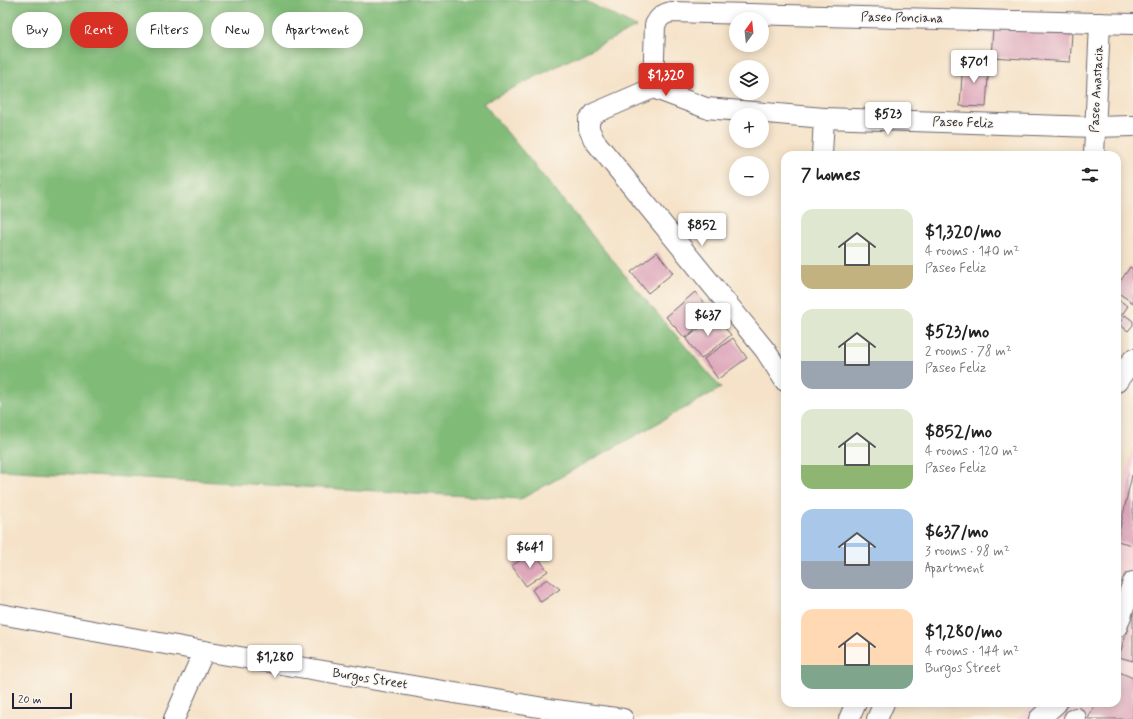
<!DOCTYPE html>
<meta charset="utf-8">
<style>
:root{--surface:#fff;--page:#f2f2f2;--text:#222;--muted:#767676;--accent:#d93025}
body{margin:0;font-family:Mynerve,sans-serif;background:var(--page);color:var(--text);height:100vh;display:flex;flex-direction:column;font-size:15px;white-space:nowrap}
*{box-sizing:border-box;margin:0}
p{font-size:13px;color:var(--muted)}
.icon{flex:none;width:22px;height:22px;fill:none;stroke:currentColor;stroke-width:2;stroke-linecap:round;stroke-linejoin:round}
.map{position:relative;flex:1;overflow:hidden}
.panel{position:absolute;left:781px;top:151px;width:340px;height:556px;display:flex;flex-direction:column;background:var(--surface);border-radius:12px;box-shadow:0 2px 10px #0003}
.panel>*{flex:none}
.banner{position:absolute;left:12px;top:12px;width:380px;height:36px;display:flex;gap:8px}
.needle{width:26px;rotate:15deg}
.controls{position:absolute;left:729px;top:12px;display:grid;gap:8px}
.controls a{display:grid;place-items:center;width:40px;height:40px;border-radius:50%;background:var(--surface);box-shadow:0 2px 10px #0003;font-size:20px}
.scale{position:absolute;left:12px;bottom:10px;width:60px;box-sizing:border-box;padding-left:4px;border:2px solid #22223b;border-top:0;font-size:11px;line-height:14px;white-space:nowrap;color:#22223b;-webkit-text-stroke:3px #fbf7ec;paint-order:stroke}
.price{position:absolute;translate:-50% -34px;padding:0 9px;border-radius:4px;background:#fff;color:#222;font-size:13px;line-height:26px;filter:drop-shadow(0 1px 2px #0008)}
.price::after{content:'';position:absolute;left:50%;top:24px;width:12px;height:9px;margin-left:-6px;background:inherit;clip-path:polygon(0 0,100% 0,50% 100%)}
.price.selected{background:var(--accent);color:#fff}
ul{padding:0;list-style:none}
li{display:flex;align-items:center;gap:12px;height:100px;padding:0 20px}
li span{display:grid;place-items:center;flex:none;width:112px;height:80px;border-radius:12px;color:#555}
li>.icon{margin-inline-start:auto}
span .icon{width:48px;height:48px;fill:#fffc;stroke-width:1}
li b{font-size:17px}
h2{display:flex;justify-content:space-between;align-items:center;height:48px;padding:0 20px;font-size:17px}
.tag{padding:0 14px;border-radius:18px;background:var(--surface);box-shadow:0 2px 10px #0003;font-size:14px;line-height:36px}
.tag.selected{background:var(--accent);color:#fff}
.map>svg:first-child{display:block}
.built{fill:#f6cfd6}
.forest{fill:#81bb78;stroke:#526e5a}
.building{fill:#dea8bb}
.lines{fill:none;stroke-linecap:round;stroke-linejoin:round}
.minor-casing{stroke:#6c656c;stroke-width:22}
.minor{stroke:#fff;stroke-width:20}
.labels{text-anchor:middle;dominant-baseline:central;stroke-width:3;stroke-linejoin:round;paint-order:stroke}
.street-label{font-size:13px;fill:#22223b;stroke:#fbf7ec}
</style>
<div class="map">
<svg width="1133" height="719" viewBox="0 0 1133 719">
<rect width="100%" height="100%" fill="#fbf7ec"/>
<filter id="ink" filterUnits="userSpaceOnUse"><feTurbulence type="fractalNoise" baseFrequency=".025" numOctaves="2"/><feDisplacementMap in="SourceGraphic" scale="8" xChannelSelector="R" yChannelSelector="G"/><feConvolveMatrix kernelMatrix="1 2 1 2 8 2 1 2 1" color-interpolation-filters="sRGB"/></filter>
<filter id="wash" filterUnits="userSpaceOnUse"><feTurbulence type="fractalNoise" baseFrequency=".012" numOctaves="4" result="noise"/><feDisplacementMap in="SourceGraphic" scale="16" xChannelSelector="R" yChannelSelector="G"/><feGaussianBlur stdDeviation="0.9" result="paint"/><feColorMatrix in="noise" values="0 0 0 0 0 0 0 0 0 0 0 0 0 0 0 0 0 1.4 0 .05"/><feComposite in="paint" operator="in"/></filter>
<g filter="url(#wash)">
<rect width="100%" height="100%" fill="#f5e2c8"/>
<path class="built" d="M 1133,446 L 1133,719 L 1017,719 L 1035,703 L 1117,703 L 1117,515 Z"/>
<path class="forest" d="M 0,0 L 584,0 L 636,27 L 483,103 L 632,284 L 721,388 L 521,499 L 0,470 Z"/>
<g id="blocks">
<g class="building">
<path d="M 993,29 L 1072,33 L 1070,62 L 991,57 Z"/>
<path d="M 963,60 L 989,61 L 986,107 L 960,106 Z"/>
<path d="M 657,252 L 673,273 L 648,293 L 631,272 Z"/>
<path d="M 1130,267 L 1133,269 L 1133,303 L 1117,292 L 1117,286 Z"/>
<path d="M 695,292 L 713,314 L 685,338 L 666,317 Z"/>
<path d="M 1117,299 L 1128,306 L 1117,322 Z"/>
<path d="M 1125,315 L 1133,321 L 1133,325 L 1128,331 L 1119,324 Z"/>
<path d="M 715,316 L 731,335 L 701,359 L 686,339 Z"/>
<path d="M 733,338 L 747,358 L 718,379 L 704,359 Z"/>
<path d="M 1132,475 L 1133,475 L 1133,545 L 1117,541 Z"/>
<path d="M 533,551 L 548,571 L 526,586 L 512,566 Z"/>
<path d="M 547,579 L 560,589 L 541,602 L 532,590 Z"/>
<path d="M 1133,611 L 1133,661 L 1119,657 Z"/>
<path d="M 1117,671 L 1133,678 L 1133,719 L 1088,719 L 1095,703 L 1117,703 Z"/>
</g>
</g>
</g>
<g filter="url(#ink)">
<use href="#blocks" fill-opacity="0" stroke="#6c656c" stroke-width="1"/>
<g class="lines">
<g class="minor-casing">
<g id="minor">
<path d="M 653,88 L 706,108 L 824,118 L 1094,127 L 1133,126"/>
<path d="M 822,155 L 824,118"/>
<path d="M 1094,155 L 1100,23"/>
<path d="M 785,381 L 765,350 L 594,140 L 589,129 L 589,120 L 595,113 L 653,88 L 655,25 C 659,17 663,14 671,12 L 1133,24"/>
<path d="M 1117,382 L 1133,359"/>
<path d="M 0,614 L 204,651 L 556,710 L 623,719"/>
<path d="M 1117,627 L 1133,582"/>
<path d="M 174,719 L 204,651"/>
<path d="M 849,719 L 856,703"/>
<path d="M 877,719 L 884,703"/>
<path d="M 1039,719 L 1057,703"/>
<path d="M 1074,719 L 1076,718"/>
</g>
</g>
<use href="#minor" class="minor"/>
</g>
</g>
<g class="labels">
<g class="street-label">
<text transform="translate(902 18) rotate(1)">Paseo Ponciana</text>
<text transform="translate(1097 89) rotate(-87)">Paseo Anastacia</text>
<text transform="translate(963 123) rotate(2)">Paseo Feliz</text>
<text transform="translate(370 679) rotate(9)">Burgos Street</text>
</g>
</g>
</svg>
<div class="controls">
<a><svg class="needle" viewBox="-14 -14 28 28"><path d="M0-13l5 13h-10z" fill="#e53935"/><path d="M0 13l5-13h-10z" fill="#767676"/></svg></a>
<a><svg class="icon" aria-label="layers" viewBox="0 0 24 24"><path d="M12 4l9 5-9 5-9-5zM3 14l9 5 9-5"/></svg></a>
<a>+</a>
<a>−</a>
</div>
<div class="scale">20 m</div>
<b class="price" style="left:974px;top:84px">$701</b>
<b class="price selected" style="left:666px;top:97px">$1,320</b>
<b class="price" style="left:888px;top:136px">$523</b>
<b class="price" style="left:702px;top:247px">$852</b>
<b class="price" style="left:708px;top:337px">$637</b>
<b class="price" style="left:530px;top:569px">$641</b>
<b class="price" style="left:275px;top:679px">$1,280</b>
<div class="banner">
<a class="tag">Buy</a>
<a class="tag selected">Rent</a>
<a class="tag">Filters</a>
<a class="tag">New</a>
<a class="tag">Apartment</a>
</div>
<section class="panel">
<h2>7 homes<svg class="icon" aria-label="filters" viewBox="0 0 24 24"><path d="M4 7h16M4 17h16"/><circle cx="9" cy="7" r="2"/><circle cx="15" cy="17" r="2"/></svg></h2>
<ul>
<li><span style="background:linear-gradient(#dfe7d0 70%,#c2b280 0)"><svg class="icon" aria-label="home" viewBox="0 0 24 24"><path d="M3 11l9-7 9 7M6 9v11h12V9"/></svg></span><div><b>$1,320/mo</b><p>4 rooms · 140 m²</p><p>Paseo Feliz</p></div></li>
<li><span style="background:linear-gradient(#dfe7d0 65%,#9aa5b1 0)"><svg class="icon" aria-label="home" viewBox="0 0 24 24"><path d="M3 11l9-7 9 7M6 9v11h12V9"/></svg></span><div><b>$523/mo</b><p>2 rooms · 78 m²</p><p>Paseo Feliz</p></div></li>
<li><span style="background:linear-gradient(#dfe7d0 70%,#8fb573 0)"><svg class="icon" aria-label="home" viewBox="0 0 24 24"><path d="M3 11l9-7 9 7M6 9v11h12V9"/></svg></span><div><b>$852/mo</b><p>4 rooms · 120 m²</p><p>Paseo Feliz</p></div></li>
<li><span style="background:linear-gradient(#a9c7e8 65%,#9aa5b1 0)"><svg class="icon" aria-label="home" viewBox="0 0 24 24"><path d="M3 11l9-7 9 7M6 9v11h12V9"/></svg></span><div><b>$637/mo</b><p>3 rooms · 98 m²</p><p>Apartment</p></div></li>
<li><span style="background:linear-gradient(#ffd9b3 70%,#7fa58c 0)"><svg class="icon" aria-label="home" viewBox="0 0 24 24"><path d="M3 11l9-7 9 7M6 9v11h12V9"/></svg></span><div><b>$1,280/mo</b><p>4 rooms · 144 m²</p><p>Burgos Street</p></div></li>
</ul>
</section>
</div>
